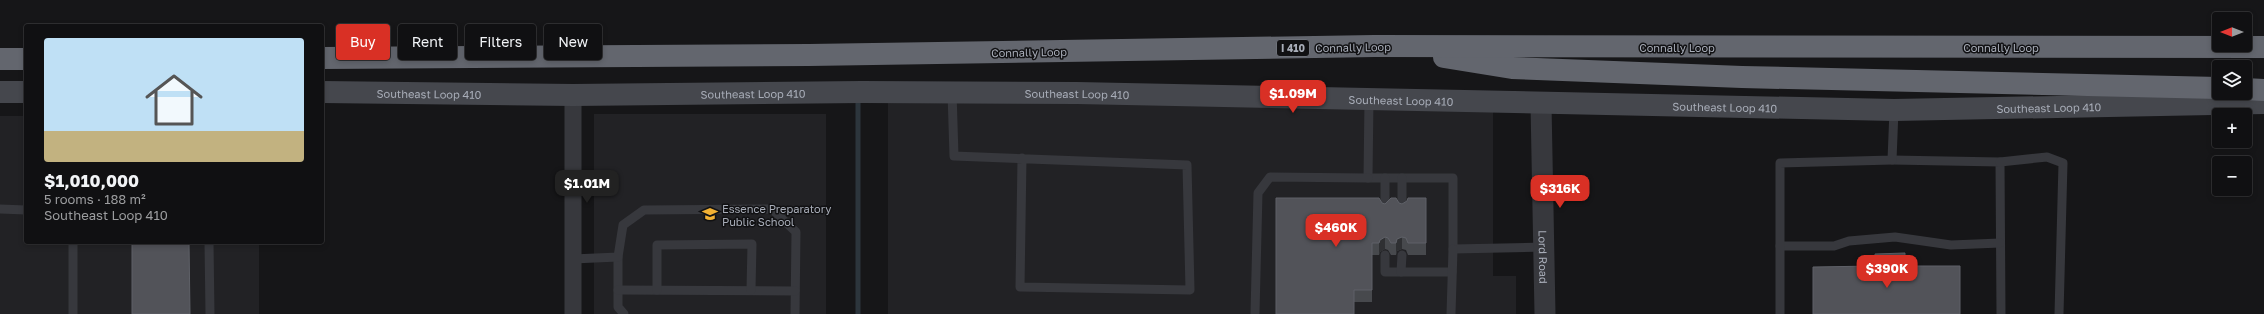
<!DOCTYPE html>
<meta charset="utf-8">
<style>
:root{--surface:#101012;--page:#19191b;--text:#f1f3f6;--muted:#9c9d9f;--line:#303032;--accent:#d93025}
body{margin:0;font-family:"Golos Text",sans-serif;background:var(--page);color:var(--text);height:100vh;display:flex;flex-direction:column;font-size:15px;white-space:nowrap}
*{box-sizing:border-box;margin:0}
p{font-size:13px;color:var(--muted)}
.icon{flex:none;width:22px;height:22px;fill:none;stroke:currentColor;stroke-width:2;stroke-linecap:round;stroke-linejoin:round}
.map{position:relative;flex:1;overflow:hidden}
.drawer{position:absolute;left:24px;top:24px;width:300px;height:220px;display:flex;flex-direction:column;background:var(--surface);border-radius:4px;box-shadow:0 2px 6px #0003,0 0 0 1px var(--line)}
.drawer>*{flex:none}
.hud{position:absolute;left:336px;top:24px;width:380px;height:36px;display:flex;gap:8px}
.needle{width:26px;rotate:270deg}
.tools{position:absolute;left:2212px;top:12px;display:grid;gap:8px}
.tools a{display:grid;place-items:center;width:40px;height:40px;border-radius:4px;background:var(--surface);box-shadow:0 2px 6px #0003,0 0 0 1px var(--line);font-size:20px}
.price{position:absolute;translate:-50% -34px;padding:0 9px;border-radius:8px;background:var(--accent);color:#fff;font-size:13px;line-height:26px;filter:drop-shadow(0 1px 2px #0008)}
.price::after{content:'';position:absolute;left:50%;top:24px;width:12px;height:9px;margin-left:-6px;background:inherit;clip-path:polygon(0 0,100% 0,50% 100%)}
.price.current{background:#222;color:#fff}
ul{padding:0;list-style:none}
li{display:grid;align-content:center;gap:8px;height:212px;padding:0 20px}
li+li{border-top:1px solid var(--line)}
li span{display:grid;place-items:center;height:124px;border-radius:4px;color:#555}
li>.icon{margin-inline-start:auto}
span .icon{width:72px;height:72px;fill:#fffc;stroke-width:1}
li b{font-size:17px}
.pill{padding:0 14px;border-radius:4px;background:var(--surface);box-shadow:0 2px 6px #0003,0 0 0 1px var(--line);font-size:14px;line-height:36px}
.pill.current{background:var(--accent);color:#fff}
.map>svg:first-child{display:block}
.built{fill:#222225}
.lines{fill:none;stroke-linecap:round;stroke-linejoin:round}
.stream{stroke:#2c353c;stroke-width:5}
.service{stroke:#37383d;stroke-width:9}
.minor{stroke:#37383d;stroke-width:17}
.tertiary{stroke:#37383d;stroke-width:21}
.secondary{stroke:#45474d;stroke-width:22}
.motorway{stroke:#63666e;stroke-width:22}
.wall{fill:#47494d}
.shaded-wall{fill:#2f3033}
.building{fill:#525359;stroke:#5f6168}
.labels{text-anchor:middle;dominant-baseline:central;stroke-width:3;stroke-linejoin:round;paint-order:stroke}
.shield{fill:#111113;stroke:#7b7e86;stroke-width:1}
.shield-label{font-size:10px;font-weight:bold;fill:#a8adb8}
.street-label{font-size:11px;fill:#a8adb8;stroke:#111113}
.poi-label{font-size:11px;fill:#a8adb8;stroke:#111113;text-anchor:start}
</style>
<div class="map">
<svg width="2264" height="314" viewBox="0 0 2264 314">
<rect width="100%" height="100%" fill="#161618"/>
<g class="built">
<path d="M 1493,101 L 1493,276 L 1516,276 L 1516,314 L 888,314 L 888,102 Z"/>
<rect x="594" y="114" width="232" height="200"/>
<path d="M 0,116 L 26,116 L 26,242 L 259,242 L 259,314 L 0,314 Z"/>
</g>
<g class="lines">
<path class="stream" d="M 858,314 L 858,101"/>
<g class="service">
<path d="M 952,92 L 954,156 L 1187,165 L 1190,290 L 1020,287 L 1022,158"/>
<path d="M 1369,99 L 1368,178 L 1453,178 L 1453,249 L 1544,247"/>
<path d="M 1892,160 L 2000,162 L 2001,314"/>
<path d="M 2000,162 L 2047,157 L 2063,163 L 2059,314"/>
<path d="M 0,209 L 26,210"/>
<path d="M 1385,210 L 1385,178"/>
<path d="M 1402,210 L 1402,178"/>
<path d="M 209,242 L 210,314"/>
<path d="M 1780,246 L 1834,246 L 1849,241 L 1895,237 L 1951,245 L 2000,243"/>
<path d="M 1385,255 L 1385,272 L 1401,272"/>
<path d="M 1402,255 L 1401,272 L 1452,272"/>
<path d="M 618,257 L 618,307 L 624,314"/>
<path d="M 573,259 L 618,257 L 623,225 L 644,210 L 772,209 L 796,232 L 795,314"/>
<path d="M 618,290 L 795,291"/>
<path d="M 657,290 L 657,245 L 752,244 L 751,290"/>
<path d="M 1255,313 L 1258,193 L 1270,177 L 1368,178"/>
<path d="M 73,314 L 73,242"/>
<path d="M 1451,314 L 1453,249"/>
<path d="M 1780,314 L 1780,163 L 1892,160 L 1894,110"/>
</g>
<path class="minor" d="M 573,95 L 573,314"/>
<path class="tertiary" id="s1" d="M 1541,104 L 1545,314"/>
<g class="secondary">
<path d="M 0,92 L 26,92"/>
<path id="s2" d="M 322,92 L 573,95 L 862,92 L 1077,93 L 1894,110 L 2264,103"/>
</g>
<g class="motorway">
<path d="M 1444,57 L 1512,68 L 1742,77 L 2219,88"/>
<path d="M 322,58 L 809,55 L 1374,46 L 2264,47"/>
<path d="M 0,59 L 26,59"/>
<path d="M 2245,89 L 2264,90"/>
</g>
</g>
<path class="wall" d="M 1426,198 L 1426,255 L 1408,255 L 1406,250 L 1402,249 L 1397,251 L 1396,255 L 1391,255 L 1388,250 L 1385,249 L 1380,252 L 1379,255 L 1372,255 L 1372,302 L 1354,302 L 1276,314 L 1382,203 L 1385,204 L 1399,203 L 1402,204 Z"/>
<g class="shaded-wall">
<path d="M 1385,237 L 1385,249 L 1380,252 L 1379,255 L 1379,243 L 1380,240 Z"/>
<path d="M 1402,237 L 1402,249 L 1397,251 L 1396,255 L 1396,243 L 1397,239 Z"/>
</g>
<g class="building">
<path d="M 1276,198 L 1379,198 L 1382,203 L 1385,204 L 1391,198 L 1396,198 L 1399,203 L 1402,204 L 1407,201 L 1408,198 L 1426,198 L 1426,243 L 1408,243 L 1406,238 L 1402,237 L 1397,239 L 1396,243 L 1391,243 L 1388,238 L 1385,237 L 1380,240 L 1379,243 L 1372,243 L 1372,290 L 1354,290 L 1354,314 L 1276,314 Z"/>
<path d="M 132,242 L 189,242 L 190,314 L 132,314 Z"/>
<path d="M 1905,253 L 1905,266 L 1960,266 L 1960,314 L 1813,314 L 1813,267 L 1875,266 L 1875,254 Z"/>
</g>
<defs>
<g id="school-bare" transform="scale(1.2)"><path d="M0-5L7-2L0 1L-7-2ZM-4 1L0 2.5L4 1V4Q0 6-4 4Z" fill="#f2b134" stroke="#111113" stroke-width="2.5" paint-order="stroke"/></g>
</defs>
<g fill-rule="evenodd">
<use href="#school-bare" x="710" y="214"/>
</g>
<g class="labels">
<rect class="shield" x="1277" y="40" width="32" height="16" rx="3"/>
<g class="shield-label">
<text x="1293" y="48">I 410</text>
</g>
<g class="street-label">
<text transform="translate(1353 47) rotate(-1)">Connally Loop</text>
<text x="1677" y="47">Connally Loop</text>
<text x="2001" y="47">Connally Loop</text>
<text transform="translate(1029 52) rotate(-1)">Connally Loop</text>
<text stroke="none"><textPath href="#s2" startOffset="107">Southeast Loop 410</textPath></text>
<text stroke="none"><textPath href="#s2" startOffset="431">Southeast Loop 410</textPath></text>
<text stroke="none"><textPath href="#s2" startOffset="755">Southeast Loop 410</textPath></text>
<text stroke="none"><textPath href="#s2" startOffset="1079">Southeast Loop 410</textPath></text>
<text stroke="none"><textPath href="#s2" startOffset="1403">Southeast Loop 410</textPath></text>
<text stroke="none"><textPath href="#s2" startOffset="1727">Southeast Loop 410</textPath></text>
<text stroke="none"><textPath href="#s1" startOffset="153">Lord Road</textPath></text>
</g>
<g class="poi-label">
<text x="722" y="208">Essence Preparatory<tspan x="722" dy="13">Public School</tspan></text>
</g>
</g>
</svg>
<div class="tools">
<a><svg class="needle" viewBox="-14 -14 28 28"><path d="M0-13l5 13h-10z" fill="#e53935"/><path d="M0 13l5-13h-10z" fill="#9c9d9f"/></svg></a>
<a><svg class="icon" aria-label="layers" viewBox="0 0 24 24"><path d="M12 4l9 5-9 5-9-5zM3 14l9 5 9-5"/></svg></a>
<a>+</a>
<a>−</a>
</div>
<b class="price" style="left:1293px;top:114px">$1.09M</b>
<b class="price current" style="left:587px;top:204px">$1.01M</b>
<b class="price" style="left:1560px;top:209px">$316K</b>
<b class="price" style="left:1336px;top:248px">$460K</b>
<b class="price" style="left:1887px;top:289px">$390K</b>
<div class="hud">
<a class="pill current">Buy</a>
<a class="pill">Rent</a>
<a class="pill">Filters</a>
<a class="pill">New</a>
</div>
<section class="drawer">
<ul>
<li><span style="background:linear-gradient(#bfe0f5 75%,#c2b280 0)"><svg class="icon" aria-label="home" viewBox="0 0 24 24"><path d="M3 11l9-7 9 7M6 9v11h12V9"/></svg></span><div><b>$1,010,000</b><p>5 rooms · 188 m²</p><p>Southeast Loop 410</p></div></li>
</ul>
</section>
</div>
